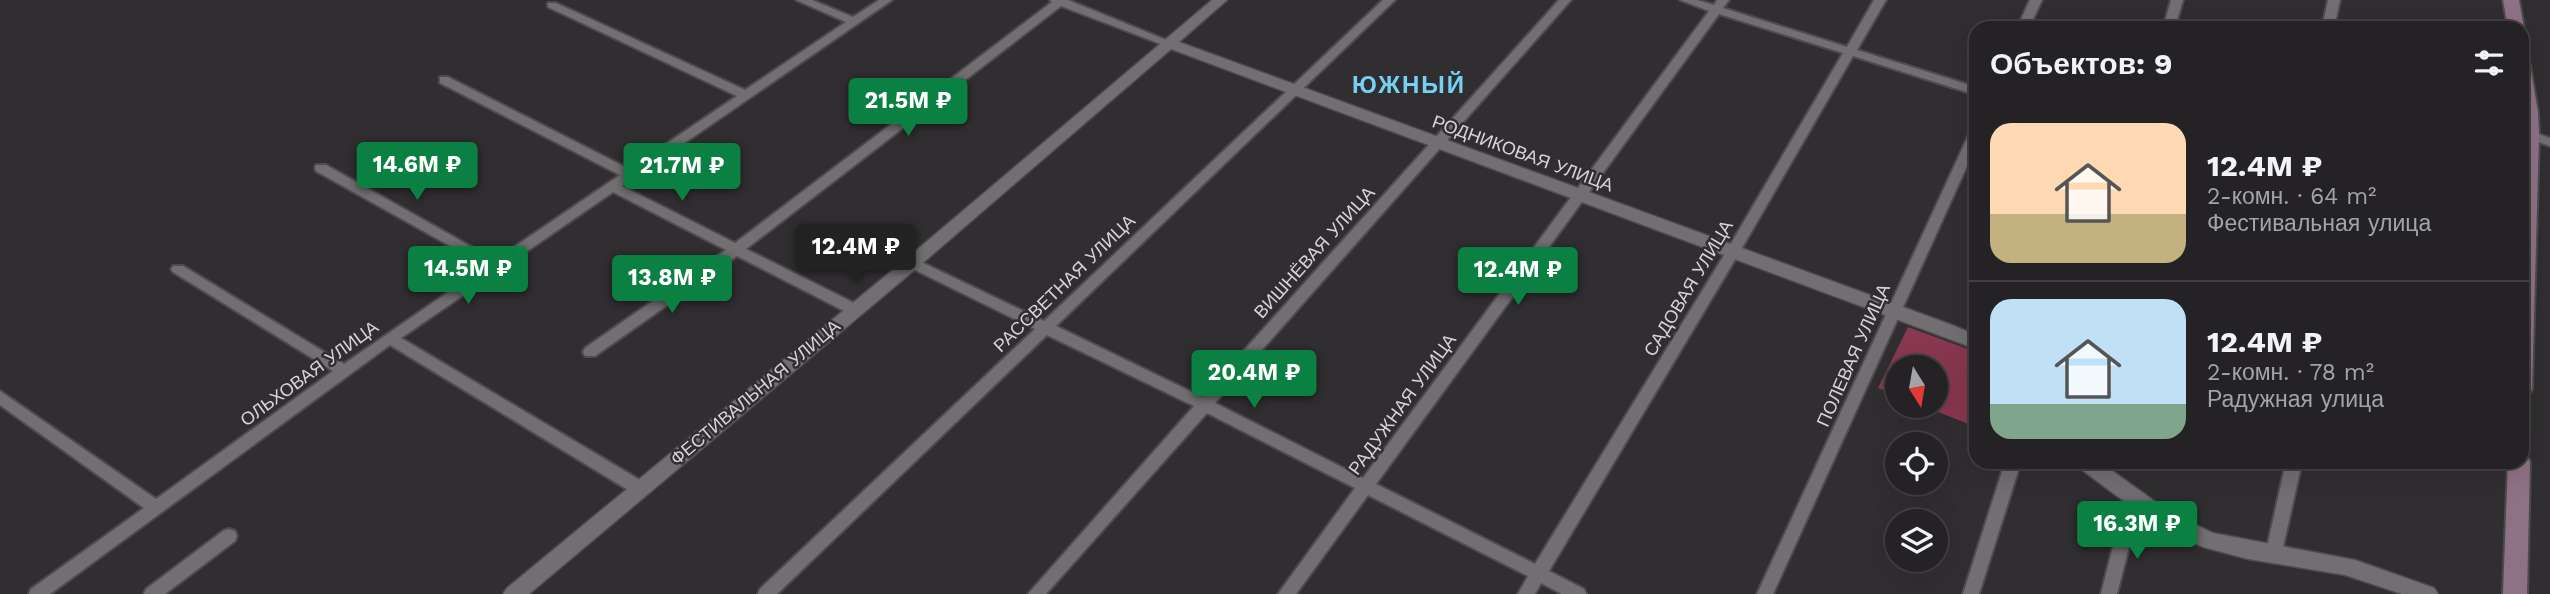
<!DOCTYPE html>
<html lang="ru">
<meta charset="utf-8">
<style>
:root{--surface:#242224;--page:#2c2a2c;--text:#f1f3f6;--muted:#a3a4a6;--line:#413f41;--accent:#0b8043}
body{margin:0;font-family:"Work Sans",sans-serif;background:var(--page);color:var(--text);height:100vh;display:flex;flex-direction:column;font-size:26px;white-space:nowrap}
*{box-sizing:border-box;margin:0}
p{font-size:23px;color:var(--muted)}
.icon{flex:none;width:38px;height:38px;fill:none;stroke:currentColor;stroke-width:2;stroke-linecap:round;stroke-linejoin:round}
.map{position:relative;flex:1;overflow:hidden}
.side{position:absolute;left:1969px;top:21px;width:560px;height:448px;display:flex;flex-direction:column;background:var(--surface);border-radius:21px;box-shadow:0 7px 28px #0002,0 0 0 2px var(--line)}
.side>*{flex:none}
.needle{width:46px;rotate:169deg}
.fabs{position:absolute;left:1885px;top:355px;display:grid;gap:14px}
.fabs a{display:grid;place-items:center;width:63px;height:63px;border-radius:50%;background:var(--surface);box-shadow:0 7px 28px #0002,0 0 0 2px var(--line);font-size:35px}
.price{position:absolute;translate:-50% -60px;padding:0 16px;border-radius:7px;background:var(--accent);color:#fff;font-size:23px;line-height:46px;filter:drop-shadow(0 2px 4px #0008)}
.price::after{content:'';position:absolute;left:50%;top:42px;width:21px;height:16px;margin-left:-10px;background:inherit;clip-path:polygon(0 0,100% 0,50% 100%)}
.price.current{background:#222;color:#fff}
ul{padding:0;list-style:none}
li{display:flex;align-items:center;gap:21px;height:175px;padding:0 21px}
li+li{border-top:2px solid var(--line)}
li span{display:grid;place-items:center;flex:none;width:196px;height:140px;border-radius:21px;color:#555}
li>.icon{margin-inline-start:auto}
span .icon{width:84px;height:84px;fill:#fffc;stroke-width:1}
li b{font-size:30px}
h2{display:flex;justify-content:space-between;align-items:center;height:84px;padding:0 21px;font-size:30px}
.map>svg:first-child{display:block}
.green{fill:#883850}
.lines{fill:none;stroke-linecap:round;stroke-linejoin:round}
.minor-casing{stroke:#4d4b4d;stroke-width:4}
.tertiary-casing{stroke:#4d4b4d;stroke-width:3}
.secondary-casing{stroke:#4d4b4d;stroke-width:4}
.minor{fill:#726f73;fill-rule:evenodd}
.tertiary{fill:#726f73;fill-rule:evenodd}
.secondary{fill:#8f7185;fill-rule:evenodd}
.labels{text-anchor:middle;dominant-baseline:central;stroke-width:5;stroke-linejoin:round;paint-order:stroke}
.street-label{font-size:18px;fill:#d6d4d6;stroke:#302e30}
.district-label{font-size:24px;font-weight:bold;letter-spacing:2px;fill:#75d0f3;stroke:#302e30}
</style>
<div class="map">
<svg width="2550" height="594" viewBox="0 0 2550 594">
<rect width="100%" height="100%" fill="#302e30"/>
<path class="green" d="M 1908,327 L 1976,352 L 1976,427 L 1923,406 L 1936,406 L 1936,368 L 1897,368 L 1897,396 L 1878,388 Z"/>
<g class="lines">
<g class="minor-casing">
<g id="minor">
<path d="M 796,0 L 812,0 L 853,17 L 879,0 L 892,0 L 622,186 L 735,243 L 1052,2 L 1050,0 L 1068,0 L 1176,44 L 1170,47 L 1166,46 L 1061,6 L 746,249 L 860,306 L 862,310 L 860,314 L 850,314 L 737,256 L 595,356 L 585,356 L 583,352 L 585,348 L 726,250 L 613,192 L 401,338 L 645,483 L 647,488 L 645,493 L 639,494 L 633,493 L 390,345 L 50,594 L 29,594 L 31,589 L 144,508 L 0,405 L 0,391 L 156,499 L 333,371 L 173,272 L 171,269 L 173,266 L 183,266 L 344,364 L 486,266 L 316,171 L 315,168 L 316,165 L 326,165 L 495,260 L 620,175 L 440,83 L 440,77 L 448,77 L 629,169 L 737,96 L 548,7 L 548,3 L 556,3 L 745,90 L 846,22 Z"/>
<path d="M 1383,0 L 1395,0 L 1056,326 L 1202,397 L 1559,0 L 1571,0 L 1215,403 L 1363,478 L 1709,11 L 1680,0 L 1697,0 L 1714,5 L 1717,0 L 1729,0 L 1723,8 L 1847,47 L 1874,0 L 1886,0 L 1857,50 L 1976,87 L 1976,95 L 1853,56 L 1739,253 L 1549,571 L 1584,589 L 1586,594 L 1562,594 L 1541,583 L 1535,594 L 1518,594 L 1528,576 L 1368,495 L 1296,594 L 1278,594 L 1355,488 L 1207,413 L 1046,594 L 1028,594 L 1194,406 L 1047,335 L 777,594 L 758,594 L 760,589 L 1035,329 L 907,266 L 905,263 L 907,260 L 917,260 L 1044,321 ZM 1719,14 L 1843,53 L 1726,252 L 1535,564 L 1376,484 Z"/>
<path d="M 2030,0 L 2042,0 L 2029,28 L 2017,28 Z"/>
<path d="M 2171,0 L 2183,0 L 2175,28 L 2163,28 Z"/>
<path d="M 2328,0 L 2340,0 L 2334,28 L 2322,28 Z"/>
<path d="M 1976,128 L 1976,146 L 1773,594 L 1757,594 L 1970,132 Z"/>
<path d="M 2530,131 L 2550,138 L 2550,146 L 2526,138 L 2524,135 L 2526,132 Z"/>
<path d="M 2005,462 L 2021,462 L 1979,594 L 1963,594 Z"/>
<path d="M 2286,462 L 2302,462 L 2281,556 L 2279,561 L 2273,563 L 2267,561 L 2265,556 Z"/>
<path d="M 2144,500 L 2150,502 L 2152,507 L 2150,512 L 2137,516 L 2117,594 L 2101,594 L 2122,511 L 2124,506 Z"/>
<path d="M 229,529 L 235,531 L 237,536 L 235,541 L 165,594 L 144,594 L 146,589 L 223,531 Z"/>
</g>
</g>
<g class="tertiary-casing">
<g id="tertiary">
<path d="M 1212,0 L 1227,0 L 1179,42 L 1952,325 L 1976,335 L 1976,349 L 1171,49 L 918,267 L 529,594 L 503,594 L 507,588 L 906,259 Z"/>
<path d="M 2075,462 L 2100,462 L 2171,513 L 2213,533 L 2355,560 L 2434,588 L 2438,594 L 2402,594 L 2345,575 L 2248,559 L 2203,547 L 2156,525 L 2078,467 Z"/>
</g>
</g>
<g class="secondary-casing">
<g id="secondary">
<path d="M 2503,0 L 2519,0 L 2524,28 L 2522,31 L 2522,28 L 2508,28 Z"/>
<path d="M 2522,60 L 2530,65 L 2538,112 L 2539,135 L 2532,389 L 2529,394 L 2522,397 Z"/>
<path d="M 2522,454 L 2527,456 L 2530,462 L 2527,594 L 2503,594 L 2508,462 L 2522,462 Z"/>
</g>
</g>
<use href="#minor" class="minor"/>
<use href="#tertiary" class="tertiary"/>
<use href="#secondary" class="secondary"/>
</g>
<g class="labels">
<g class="street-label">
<text transform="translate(1523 153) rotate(20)">РОДНИКОВАЯ УЛИЦА</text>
<text transform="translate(1314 252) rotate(-48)">ВИШНЁВАЯ УЛИЦА</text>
<text transform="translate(1064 283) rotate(-44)">РАССВЕТНАЯ УЛИЦА</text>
<text transform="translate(1688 288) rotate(-59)">САДОВАЯ УЛИЦА</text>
<text transform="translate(1853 355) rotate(-66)">ПОЛЕВАЯ УЛИЦА</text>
<text transform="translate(309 373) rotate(-36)">ОЛЬХОВАЯ УЛИЦА</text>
<text transform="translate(755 392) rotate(-40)">ФЕСТИВАЛЬНАЯ УЛИЦА</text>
<text transform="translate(1402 404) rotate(-54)">РАДУЖНАЯ УЛИЦА</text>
</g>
<g class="district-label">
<text x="1409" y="85">ЮЖНЫЙ</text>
</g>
</g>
</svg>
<div class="fabs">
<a><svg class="needle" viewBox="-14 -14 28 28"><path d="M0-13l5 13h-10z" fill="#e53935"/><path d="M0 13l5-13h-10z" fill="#a3a4a6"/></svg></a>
<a><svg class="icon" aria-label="locate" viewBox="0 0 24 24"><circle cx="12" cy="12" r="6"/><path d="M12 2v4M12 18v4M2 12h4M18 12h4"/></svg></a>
<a><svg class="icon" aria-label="layers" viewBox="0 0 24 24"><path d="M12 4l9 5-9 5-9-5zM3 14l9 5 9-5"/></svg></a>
</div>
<b class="price" style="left:908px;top:138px">21.5M ₽</b>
<b class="price" style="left:417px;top:202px">14.6M ₽</b>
<b class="price" style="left:682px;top:203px">21.7M ₽</b>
<b class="price current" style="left:856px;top:284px">12.4M ₽</b>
<b class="price" style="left:468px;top:306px">14.5M ₽</b>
<b class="price" style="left:1518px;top:307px">12.4M ₽</b>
<b class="price" style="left:672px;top:315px">13.8M ₽</b>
<b class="price" style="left:1254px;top:410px">20.4M ₽</b>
<b class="price" style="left:2137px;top:561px">16.3M ₽</b>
<section class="side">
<h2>Объектов: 9<svg class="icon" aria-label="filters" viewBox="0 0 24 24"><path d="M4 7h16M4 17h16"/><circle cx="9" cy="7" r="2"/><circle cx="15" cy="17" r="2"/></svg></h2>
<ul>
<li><span style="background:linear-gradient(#ffd9b3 65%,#c2b280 0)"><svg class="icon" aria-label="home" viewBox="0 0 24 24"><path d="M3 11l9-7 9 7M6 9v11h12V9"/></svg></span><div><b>12.4M ₽</b><p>2-комн. · 64 m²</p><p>Фестивальная улица</p></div></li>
<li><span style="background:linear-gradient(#bfe0f5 75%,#7fa58c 0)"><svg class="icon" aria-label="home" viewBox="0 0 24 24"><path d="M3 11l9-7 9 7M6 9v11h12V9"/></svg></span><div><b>12.4M ₽</b><p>2-комн. · 78 m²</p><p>Радужная улица</p></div></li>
</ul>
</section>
</div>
